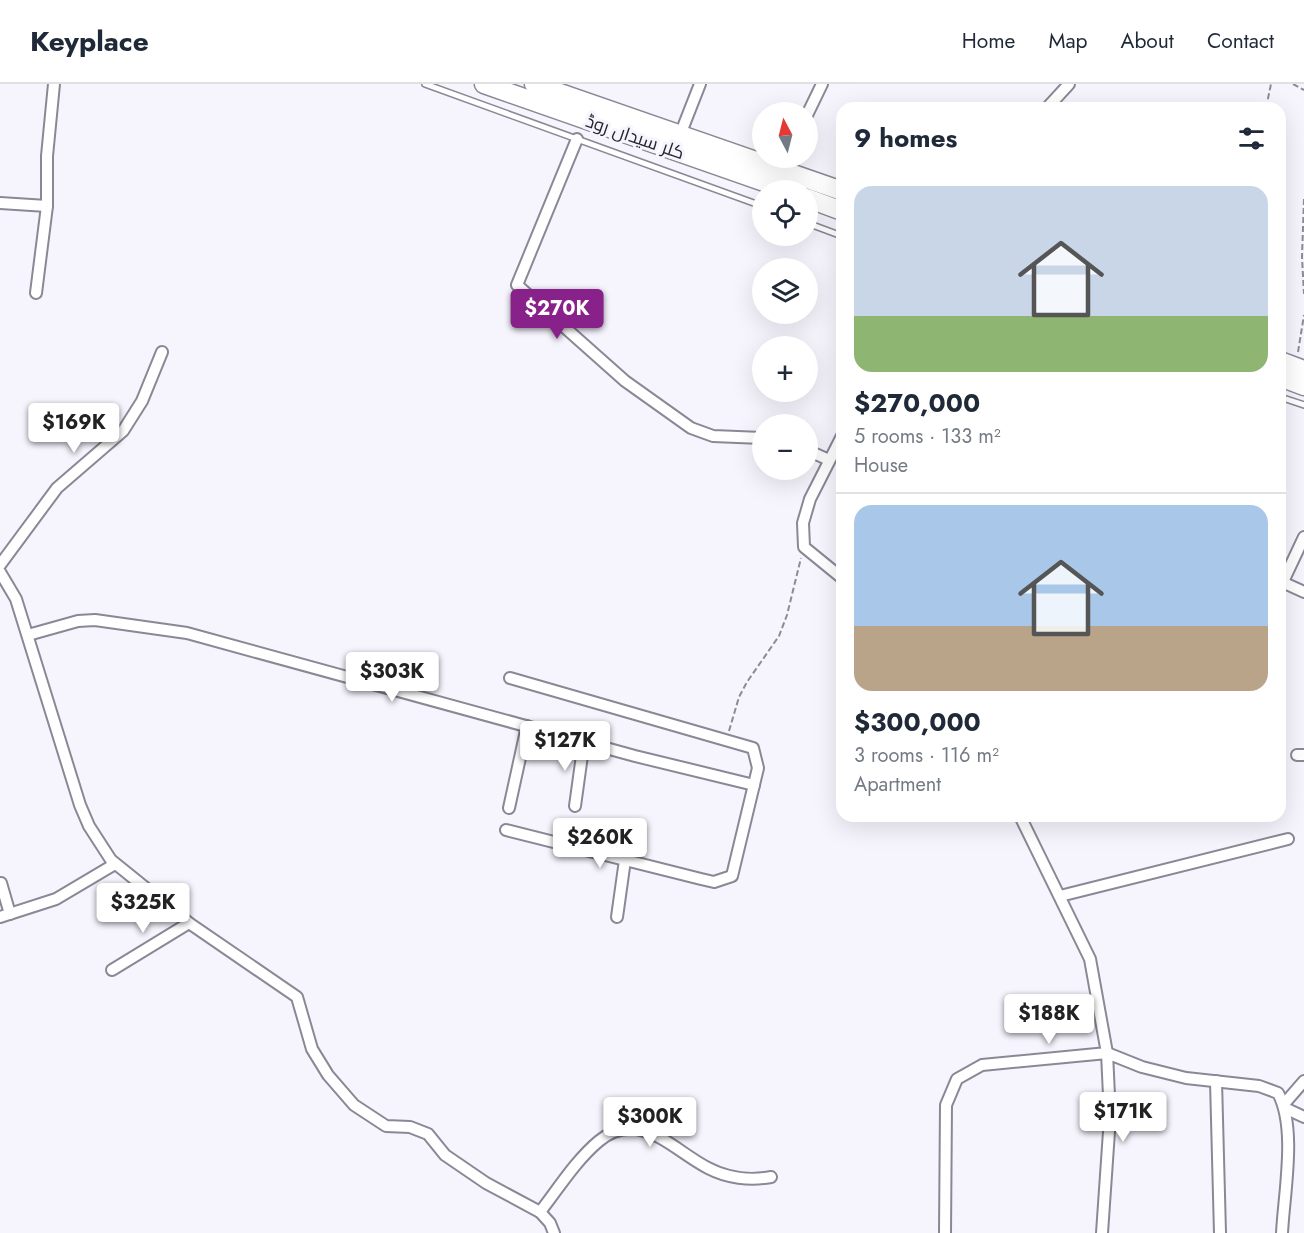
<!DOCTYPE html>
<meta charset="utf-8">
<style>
:root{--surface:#fff;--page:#f2f2f3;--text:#1f2937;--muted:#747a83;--line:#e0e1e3;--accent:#88228a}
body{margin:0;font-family:Jost,Cairo,sans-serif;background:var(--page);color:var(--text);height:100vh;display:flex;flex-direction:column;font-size:22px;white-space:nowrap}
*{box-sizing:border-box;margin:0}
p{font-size:20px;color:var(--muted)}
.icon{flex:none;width:33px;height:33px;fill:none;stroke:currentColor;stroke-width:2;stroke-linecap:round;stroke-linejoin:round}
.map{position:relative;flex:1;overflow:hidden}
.panel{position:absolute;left:836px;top:18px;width:450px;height:720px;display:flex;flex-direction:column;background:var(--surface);border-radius:18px;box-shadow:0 6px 24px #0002}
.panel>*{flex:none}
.needle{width:39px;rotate:353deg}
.controls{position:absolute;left:752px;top:18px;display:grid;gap:12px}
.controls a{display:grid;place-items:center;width:66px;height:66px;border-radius:50%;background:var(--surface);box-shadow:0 6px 24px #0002;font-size:30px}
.price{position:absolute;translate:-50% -51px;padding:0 14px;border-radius:6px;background:#fff;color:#222;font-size:20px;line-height:39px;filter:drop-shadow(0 2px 3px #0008)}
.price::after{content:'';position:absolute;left:50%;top:36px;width:18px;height:14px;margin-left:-9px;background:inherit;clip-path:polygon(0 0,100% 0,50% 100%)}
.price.on{background:var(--accent);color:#fff}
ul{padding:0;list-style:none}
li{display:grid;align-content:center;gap:12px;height:318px;padding:0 18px}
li+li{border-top:2px solid var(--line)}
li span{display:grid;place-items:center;height:186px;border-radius:18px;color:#555}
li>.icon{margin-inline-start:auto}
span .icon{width:108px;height:108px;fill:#fffc;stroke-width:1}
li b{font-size:26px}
h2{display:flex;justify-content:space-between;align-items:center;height:72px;padding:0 18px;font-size:26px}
header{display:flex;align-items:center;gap:36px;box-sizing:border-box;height:84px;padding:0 30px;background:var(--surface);border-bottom:2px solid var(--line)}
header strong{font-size:28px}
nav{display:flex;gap:33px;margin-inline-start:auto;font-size:21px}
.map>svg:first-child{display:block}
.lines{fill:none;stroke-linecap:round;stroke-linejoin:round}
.lane-casing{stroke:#8b8896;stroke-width:8}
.street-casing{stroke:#8b8896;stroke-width:14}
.highway-casing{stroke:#8b8896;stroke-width:21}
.path{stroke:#8d8b93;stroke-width:2;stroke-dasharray:6 3;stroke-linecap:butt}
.lane{stroke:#fff;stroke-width:5}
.street{stroke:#fff;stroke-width:10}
.highway{stroke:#fff;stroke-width:18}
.labels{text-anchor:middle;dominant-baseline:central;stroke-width:6;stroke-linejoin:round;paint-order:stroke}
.street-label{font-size:18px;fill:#25242a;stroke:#f6f4fd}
</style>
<header>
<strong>Keyplace</strong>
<nav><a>Home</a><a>Map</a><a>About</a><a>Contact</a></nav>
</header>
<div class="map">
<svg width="1304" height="1149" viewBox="0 0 1304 1149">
<rect width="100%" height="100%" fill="#f6f4fd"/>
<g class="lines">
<g class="lane-casing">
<g id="lane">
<path d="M 425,0 L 762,122"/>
<path d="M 807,139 L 842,152"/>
<path d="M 1280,313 L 1304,321"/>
</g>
</g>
<g class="street-casing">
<g id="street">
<path d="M 1047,24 L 1069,0"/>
<path d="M 807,31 L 822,0"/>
<path d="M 680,51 L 700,0"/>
<path d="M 577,55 L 517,201 L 625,297 L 691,344 L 713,352 L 762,354"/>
<path d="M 786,87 L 791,74"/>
<path d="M 0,119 L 47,122"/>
<path d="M 36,209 L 47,122 L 47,72 L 54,0"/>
<path d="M 842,352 L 810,415 L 803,439 L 804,463 L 842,494"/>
<path d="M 807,366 L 829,376"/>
<path d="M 0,481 L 57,404 L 123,347 L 142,317 L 162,268"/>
<path d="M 0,488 L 16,515 L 80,721 L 89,742 L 111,776 L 189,839 L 297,913 L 312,965 L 328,991 L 354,1021 L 386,1042 L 410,1043 L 428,1050 L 445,1071 L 486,1099 L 540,1128 L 550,1139 L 554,1149"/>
<path d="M 1282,498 L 1304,508"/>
<path d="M 1280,504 L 1304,453"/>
<path d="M 28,551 L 78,537 L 95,536 L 187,549 L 635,672 L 754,701"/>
<path d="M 1297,671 L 1304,671"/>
<path d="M 575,722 L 584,657"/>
<path d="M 509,724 L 527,642"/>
<path d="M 506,746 L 701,795 L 714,798 L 732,792 L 758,684 L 753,664 L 510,594"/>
<path d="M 1,799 L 10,830"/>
<path d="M 1060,812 L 1288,755"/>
<path d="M 0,833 L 56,815 L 115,780"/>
<path d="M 617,833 L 625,776"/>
<path d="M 112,886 L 189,839"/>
<path d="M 1216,997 L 1220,1149"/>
<path d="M 1284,1020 L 1304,997"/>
<path d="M 1287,1025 L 1304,1033"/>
<path d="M 540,1128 C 558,1105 576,1076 599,1057 C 639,1024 673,1066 708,1084 C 727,1094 750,1097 771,1093"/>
<path d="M 945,1149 L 946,1021 L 957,995 L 982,981 L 1107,969 L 1090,875 L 1020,732"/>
<path d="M 1102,1149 L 1110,1033 L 1107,969 L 1142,983 L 1186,994 L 1259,1002 L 1278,1009 C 1297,1044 1284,1109 1282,1149"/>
</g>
</g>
<g class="highway-casing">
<g id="highway">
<path d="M 484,0 L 787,106"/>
<path d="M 534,0 L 842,107"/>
<path d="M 807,114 L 842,127"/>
<path d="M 1280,277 L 1304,286"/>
<path d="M 1280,293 L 1304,302"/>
</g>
</g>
<g class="path">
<path d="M 1293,0 L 1304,6"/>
<path d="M 1266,24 L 1271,0"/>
<path d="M 1304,115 L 1302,173 L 1304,210"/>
<path d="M 1298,268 L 1304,231"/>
<path d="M 729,647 L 739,613 L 747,598 L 779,552 L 787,531 L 801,474"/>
</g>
<use href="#lane" class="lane"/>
<use href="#street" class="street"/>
<use href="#highway" class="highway"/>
</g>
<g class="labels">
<g class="street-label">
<text transform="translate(635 53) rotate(19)">کلر سیداں روڈ</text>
</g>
</g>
</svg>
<div class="controls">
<a><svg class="needle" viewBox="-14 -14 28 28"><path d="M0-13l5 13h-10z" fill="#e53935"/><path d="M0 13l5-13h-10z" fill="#747a83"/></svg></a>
<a><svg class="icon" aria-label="locate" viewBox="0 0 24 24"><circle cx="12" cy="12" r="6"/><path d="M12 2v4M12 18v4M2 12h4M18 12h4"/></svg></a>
<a><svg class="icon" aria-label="layers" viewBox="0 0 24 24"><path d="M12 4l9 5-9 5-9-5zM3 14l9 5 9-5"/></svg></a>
<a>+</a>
<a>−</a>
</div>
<b class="price on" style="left:557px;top:256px">$270K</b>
<b class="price" style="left:74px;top:370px">$169K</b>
<b class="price" style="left:392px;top:619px">$303K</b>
<b class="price" style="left:565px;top:688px">$127K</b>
<b class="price" style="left:600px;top:785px">$260K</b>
<b class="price" style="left:143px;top:850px">$325K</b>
<b class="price" style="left:1049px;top:961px">$188K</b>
<b class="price" style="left:1123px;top:1059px">$171K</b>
<b class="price" style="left:650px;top:1064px">$300K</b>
<section class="panel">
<h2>9 homes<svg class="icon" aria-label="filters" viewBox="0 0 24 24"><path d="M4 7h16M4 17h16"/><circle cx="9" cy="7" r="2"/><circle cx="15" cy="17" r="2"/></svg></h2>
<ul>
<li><span style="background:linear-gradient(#c9d6e8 70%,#8fb573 0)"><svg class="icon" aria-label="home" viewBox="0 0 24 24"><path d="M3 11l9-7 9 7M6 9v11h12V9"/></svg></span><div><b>$270,000</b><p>5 rooms · 133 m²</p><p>House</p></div></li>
<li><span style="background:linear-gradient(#a9c7e8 65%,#b9a48a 0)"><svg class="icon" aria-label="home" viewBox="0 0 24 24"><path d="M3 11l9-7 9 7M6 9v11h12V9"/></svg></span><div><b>$300,000</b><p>3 rooms · 116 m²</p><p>Apartment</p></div></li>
</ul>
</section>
</div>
